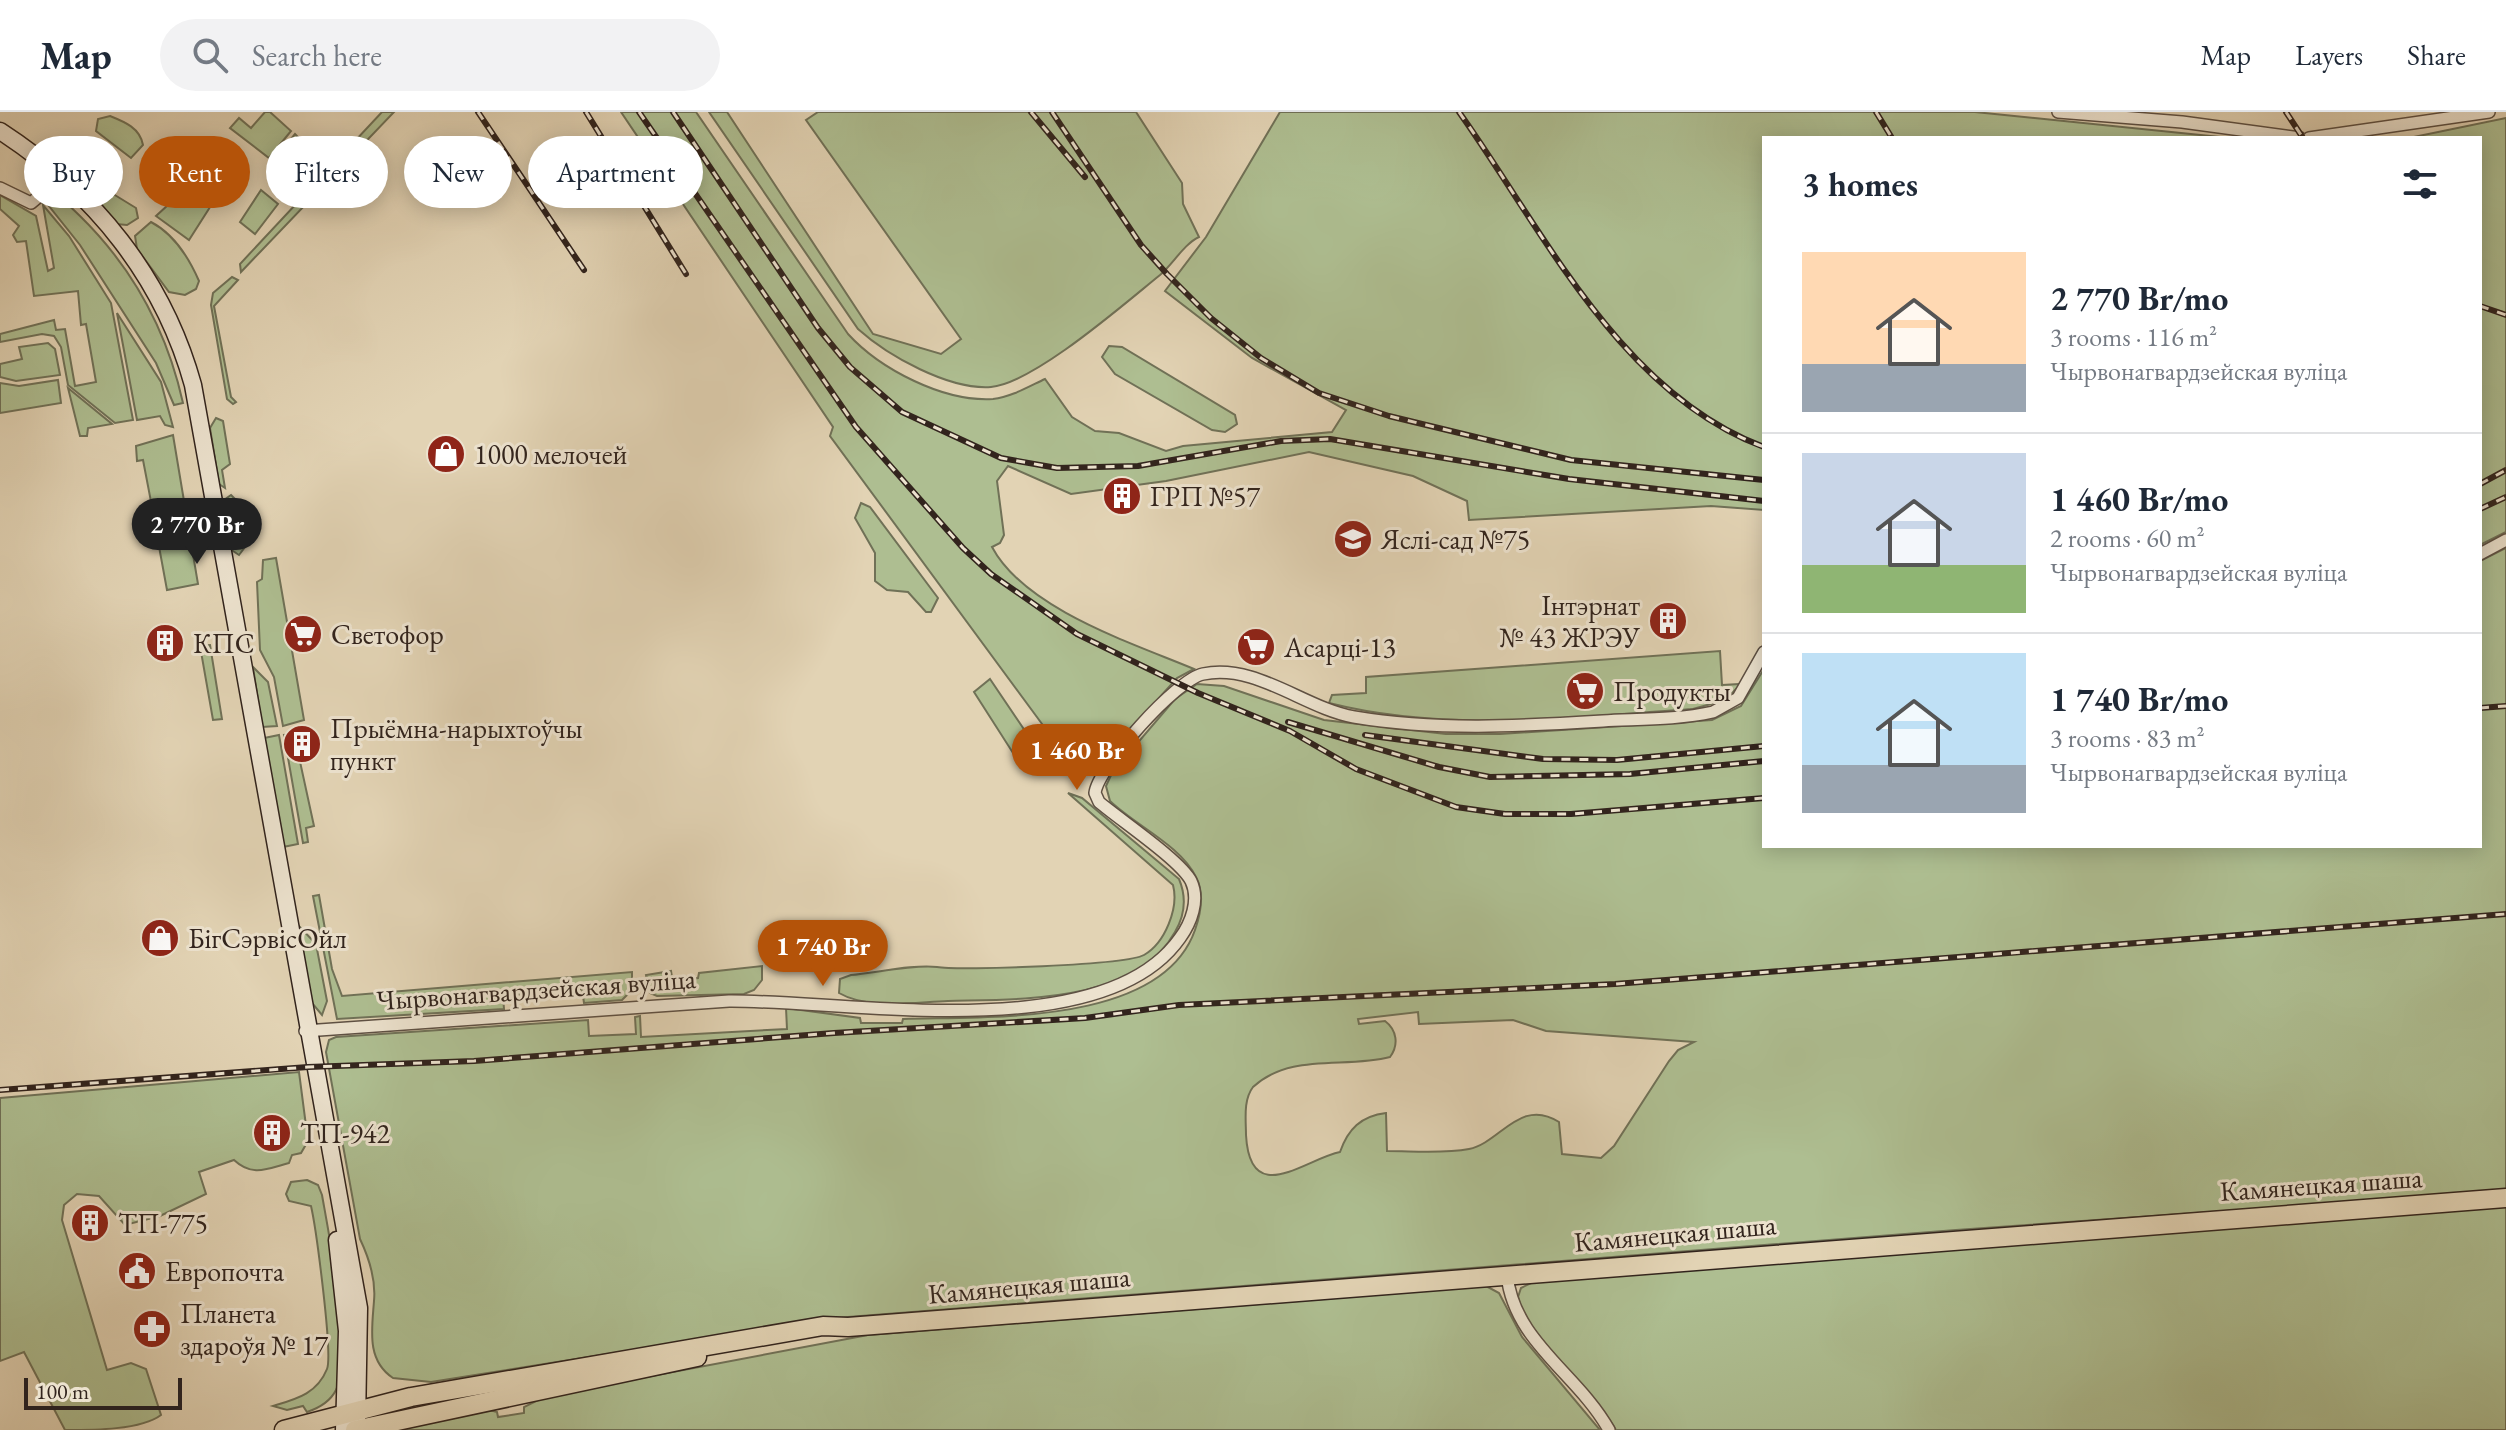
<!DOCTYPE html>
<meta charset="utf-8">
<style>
:root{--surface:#fff;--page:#f2f2f3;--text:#1f2937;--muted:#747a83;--line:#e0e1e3;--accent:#b45309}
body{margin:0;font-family:"EB Garamond",serif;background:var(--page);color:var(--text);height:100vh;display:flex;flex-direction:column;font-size:30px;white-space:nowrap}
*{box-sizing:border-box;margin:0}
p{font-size:26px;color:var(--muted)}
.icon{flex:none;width:44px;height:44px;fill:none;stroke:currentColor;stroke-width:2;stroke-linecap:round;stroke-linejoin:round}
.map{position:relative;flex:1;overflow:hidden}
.drawer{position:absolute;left:1762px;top:24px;width:720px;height:712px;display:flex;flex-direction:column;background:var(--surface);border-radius:0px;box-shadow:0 4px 20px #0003}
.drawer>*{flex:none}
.banner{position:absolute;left:24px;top:24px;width:760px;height:72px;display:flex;gap:16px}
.scale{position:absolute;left:24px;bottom:20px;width:158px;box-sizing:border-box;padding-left:8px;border:4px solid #32241d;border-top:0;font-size:22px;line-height:28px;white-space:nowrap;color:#32241d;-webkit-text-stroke:6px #ece2ce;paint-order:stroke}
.price{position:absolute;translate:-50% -68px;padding:0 18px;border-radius:28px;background:var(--accent);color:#fff;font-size:26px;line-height:52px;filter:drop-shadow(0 2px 4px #0008)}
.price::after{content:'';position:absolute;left:50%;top:48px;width:24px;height:18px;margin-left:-12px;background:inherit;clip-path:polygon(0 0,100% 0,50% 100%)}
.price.current{background:#222;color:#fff}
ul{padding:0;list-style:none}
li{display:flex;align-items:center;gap:24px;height:200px;padding:0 40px}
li+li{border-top:2px solid var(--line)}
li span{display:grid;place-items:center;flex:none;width:224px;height:160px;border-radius:0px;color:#555}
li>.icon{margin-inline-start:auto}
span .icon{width:96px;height:96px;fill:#fffc;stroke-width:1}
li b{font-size:34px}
h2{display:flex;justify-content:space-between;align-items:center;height:96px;padding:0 40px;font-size:34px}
.tag{padding:0 28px;border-radius:36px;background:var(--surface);box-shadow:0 4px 20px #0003;font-size:28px;line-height:72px}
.tag.current{background:var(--accent);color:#fff}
header{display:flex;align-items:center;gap:48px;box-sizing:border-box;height:112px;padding:0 40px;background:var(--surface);border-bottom:2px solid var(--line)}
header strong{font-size:38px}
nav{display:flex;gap:44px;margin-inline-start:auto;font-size:28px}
.search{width:560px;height:72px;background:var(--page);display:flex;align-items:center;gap:20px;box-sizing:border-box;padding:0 28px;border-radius:44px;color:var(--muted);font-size:30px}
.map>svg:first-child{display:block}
.green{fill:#aebe91;stroke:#707157;stroke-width:2;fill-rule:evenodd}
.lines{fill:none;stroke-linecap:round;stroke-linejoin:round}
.street-casing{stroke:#5e5043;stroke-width:14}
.secondary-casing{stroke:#32241d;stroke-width:19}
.primary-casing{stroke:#32241d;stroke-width:21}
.street{stroke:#ece2ce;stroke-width:11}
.secondary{stroke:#ece2ce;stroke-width:16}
.primary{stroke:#e2d3b4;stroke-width:18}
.rail-casing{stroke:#32241d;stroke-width:6}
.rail{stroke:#ece2ce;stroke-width:3;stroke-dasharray:9;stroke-linecap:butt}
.labels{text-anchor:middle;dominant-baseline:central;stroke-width:6;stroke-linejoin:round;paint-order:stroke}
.poi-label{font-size:28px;fill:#32241d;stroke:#ece2ce;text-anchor:start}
.street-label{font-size:28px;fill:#32241d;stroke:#ece2ce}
</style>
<header>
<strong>Map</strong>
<div class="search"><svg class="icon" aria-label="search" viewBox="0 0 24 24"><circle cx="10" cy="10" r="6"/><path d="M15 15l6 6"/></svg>Search here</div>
<nav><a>Map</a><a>Layers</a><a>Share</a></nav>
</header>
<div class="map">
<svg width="2506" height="1318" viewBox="0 0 2506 1318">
<rect width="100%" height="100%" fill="#e2d3b4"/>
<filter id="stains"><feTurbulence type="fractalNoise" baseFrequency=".0025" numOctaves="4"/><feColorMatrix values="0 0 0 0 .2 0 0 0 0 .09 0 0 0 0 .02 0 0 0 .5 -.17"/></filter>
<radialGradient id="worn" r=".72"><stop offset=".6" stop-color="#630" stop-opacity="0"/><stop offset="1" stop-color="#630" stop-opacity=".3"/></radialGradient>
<g class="green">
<path d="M 265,0 L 270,0 L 291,19 L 269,46 L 230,16 L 239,6 L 251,16 Z"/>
<path d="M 382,0 L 394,0 L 241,160 L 240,152 Z"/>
<path d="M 621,0 L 696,0 L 848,222 C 880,257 943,290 993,287 C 1011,285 1028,275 1045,267 L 1072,305 L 1095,319 L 1119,321 L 1166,339 L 1183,334 L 1332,320 L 1346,298 L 1252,246 L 1165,179 L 1206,125 L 1280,0 L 1975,0 L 2230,26 L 1764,26 L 1764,398 L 1711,394 L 1469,408 L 1467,389 L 1413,364 L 1309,340 L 1166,369 L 1071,382 L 1008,354 L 997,369 L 1004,423 L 1000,431 L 992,435 C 1025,497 1132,531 1194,557 L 1177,566 L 1101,650 L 1091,654 L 1071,633 L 1059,635 L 830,324 L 833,315 Z"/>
<path d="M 709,0 L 727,0 L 873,222 L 941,242 L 961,227 L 806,8 L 818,0 L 1136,0 L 1182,71 L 1183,92 L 1199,125 C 1184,132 1173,152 1160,163 C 1124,192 1034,271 991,275 C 949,278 888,244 858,217 Z"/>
<path d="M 110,4 C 125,10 140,16 143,33 L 131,46 L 96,19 L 98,7 Z"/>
<path d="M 2506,6 L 2506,420 L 2480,433 L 2480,26 L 2409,26 Z"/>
<path d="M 295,22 C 316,42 303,61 287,80 L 281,81 L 273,77 L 286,57 L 273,49 Z"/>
<path d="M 22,26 L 136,96 L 138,106 L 127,113 L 116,112 Z"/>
<path d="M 204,60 L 214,61 L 226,70 L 189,128 L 156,104 Z"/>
<path d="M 261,78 L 278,92 L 255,122 L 240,110 Z"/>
<path d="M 0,83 L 36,104 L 48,159 L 54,156 L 43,93 L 69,124 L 111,191 L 133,308 L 115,311 L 68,273 L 61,235 L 54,224 L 42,222 L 0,230 L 0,222 L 54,208 L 56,218 L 65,217 L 75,274 L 96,270 L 86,212 L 81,213 L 78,179 L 34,184 L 26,129 L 17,130 L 13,123 L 19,114 L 0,97 Z"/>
<path d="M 50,84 C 62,84 71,96 80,104 C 132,155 167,219 183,291 L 174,293 L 156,251 L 80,133 L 45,89 Z"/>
<path d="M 151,110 C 174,122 189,146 199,169 L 196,177 L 185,183 L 169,180 L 137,137 L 135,124 Z"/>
<path d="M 232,165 L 238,168 L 214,194 L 231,285 L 236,290 L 233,292 L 227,287 L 211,193 L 213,181 Z"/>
<path d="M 117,201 L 161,270 L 173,315 L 165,313 L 160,304 L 137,308 Z"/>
<path d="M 48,231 L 55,237 L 60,263 L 16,269 L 0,265 L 0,252 L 22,247 L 19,235 Z"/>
<path d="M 1109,234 L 1122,235 L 1235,303 L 1237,312 L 1225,320 L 1212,318 L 1115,262 L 1102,245 Z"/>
<path d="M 58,268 L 61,291 L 0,301 L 0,271 L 19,274 Z"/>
<path d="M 68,276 L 112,312 L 88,316 L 87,324 L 80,324 Z"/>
<path d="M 216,306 L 223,309 L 230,352 L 222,358 L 225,376 L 219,372 L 210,316 Z"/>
<path d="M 173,323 L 185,395 L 153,400 L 143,348 L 137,349 L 136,334 Z"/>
<path d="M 231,383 L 237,389 L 245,435 L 239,443 L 230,437 L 224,388 Z"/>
<path d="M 861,391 L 870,395 L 938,486 L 931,500 L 926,500 L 908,480 L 887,478 L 875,469 L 875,441 L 855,406 Z"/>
<path d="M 186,401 L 198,472 L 167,478 L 158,429 L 163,427 L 160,406 Z"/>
<path d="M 2506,436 L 2506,1079 L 1956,1118 L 835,1206 L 431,1270 L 393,1266 C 366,1248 372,1217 374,1189 C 376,1168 369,1146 360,1127 L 326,940 L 329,928 L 336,925 L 588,908 L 589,924 L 636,922 L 635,905 L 640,904 L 641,925 L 787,917 L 786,896 L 860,906 L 861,911 L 902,911 L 903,907 C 984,904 1161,915 1195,818 C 1201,801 1205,782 1196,765 C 1180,733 1136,714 1110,689 L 1106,674 L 1112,661 L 1175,587 L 1197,572 L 1224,574 L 1324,608 L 1446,622 L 1500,622 L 1712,608 L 1741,594 L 1764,557 L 1764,734 L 2480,734 L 2480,449 ZM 1418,900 L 1419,912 L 1513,908 L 1546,919 L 1694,930 L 1678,938 L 1669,949 L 1614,1034 L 1601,1046 L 1562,1042 L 1559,1010 C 1520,985 1500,1031 1469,1037 C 1443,1042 1413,1039 1387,1039 L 1386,1001 C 1361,1004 1348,1017 1340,1040 C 1305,1047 1250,1097 1246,1023 C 1246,1008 1243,988 1253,975 C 1291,940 1345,957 1390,945 C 1399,933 1397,918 1385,909 L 1359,912 L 1358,907 Z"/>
<path d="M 276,446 L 304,608 L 283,614 L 274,565 L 260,538 L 257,470 L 262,467 L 263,448 Z"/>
<path d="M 210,533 L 222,607 L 213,608 L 200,534 Z"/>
<path d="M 1720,539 L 1722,573 L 1741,572 L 1725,588 L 1693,597 C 1573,605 1447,621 1329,591 L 1332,583 L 1366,581 L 1366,565 Z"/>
<path d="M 253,555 L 268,570 L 277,614 L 262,615 Z"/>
<path d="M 990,567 L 1040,641 L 1040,656 L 1031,648 L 1022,655 L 974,580 Z"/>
<path d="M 294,622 L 314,714 L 306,716 L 308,730 L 303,731 L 284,623 Z"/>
<path d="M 279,623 L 298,732 L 283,735 L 264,626 Z"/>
<path d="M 1068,681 L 1082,686 L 1179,767 C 1187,786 1185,803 1175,820 C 1135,892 1018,887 948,889 C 915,890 868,898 839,881 L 840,867 L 851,863 C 875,861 914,852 937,855 C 960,859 1126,853 1144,843 C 1165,831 1179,796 1173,773 Z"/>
<path d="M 319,783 L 332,857 L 342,884 L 632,860 L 632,878 L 622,888 L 584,891 L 582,877 L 503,884 L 504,897 L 337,907 L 313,784 Z"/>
<path d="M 297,812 L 316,832 L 327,889 L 322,903 L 312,891 Z"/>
<path d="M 762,854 L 762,868 L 754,878 L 744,882 L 657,884 L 650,881 L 646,863 L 671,859 L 672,865 L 690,864 L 690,867 L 698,866 L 699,861 Z"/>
<path d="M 299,960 L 308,1029 L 301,1041 L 292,1043 L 289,1051 C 267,1057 252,1065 234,1048 L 199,1060 L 206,1082 L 160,1104 L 125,1113 L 99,1084 L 77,1082 L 64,1093 L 62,1108 L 107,1258 L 131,1251 L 146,1257 L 161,1303 C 141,1318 94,1318 65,1318 L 24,1240 L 0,1249 L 0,986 Z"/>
<path d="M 307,1068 L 318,1073 L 322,1083 C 329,1123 353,1243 336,1278 C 330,1290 319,1296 307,1300 L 303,1294 L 287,1298 L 273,1294 C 296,1287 317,1282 327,1257 C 333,1242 316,1116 311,1094 L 289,1089 L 286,1082 L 291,1070 Z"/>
<path d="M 2506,1094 L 2506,1318 L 1616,1318 C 1593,1278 1525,1222 1518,1185 L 1521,1176 L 1533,1170 Z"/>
<path d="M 1486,1174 L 1499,1181 L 1522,1225 L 1600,1318 L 383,1318 L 486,1297 L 497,1300 L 498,1305 L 524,1301 L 524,1295 L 546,1284 L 868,1223 Z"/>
</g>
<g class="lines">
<g class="street-casing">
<g id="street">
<path d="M 2058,0 L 2182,10 L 2300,26"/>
<path d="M 2309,26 L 2489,0"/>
<path d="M 0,76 L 31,91 L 61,66"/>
<path d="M 2480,442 L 2506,428"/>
<path d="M 305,919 L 729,889 C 847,888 1103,936 1180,826 C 1191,811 1200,788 1191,769 C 1180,748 1120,708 1099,690 L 1095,681 C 1098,655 1177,567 1203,562 C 1256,551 1304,596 1354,605 C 1437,619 1520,614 1603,609 C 1639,607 1677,608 1713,600 L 1738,586 L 1764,540"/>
<path d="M 1507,1163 C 1514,1230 1578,1262 1609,1318"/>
</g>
</g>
<g class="secondary-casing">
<g id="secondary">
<path d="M 0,19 C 94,80 163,165 193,273 L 359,1196 L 357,1310"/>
<path d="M 337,1128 L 347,1219 L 344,1318"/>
</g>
</g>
<g class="primary-casing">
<g id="primary">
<path d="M 284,1318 L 411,1285 L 823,1214 L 848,1215 L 2506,1086"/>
<path d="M 355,1318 L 697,1245"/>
</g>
</g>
<use href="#street" class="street"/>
<use href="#secondary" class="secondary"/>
<use href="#primary" class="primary"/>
<g class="rail-casing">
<g id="rail">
<path d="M 478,0 L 584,158"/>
<path d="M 586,0 L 686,162"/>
<path d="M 639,0 L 856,315 L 963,436 L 991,462 L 1077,522 L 1198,581 L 1290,619 L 1356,657 L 1456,695 L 1505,702 L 1571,702 L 1764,686"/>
<path d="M 673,0 L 818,216 L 850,255 L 902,300 L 1001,346 L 1057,356 L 1138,354 L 1281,329 L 1330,327 L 1569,367 L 1764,389"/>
<path d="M 1031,0 L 1085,65"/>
<path d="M 1052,0 L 1141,133 L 1167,162 L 1211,206 L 1261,246 L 1319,281 L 1389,304 L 1571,348 L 1764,368"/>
<path d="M 1459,0 C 1543,118 1620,281 1764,335"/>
<path d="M 1876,0 L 1892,26"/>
<path d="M 2286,0 L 2303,26"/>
<path d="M 2480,194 L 2506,203"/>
<path d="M 2480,372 L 2506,358"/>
<path d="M 2480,397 L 2506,385"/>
<path d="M 2480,596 L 2506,594"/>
<path d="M 1288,610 L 1439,655 L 1490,665 L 1630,662 L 1764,649"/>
<path d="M 1365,623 L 1543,647 L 1617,648 L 1764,634"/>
<path d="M 0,978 L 308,955 L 474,949 L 834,921 L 1085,906 L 1179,893 L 1615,872 L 2506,802"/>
</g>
</g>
<use href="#rail" class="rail"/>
</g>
<defs>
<g id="shop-disc" transform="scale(2)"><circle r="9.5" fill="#8f2418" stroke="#ece2ce"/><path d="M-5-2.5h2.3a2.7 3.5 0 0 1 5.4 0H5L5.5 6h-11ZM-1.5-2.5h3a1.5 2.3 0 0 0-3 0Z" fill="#fff"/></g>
<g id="building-disc" transform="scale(2)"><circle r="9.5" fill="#8f2418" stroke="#ece2ce"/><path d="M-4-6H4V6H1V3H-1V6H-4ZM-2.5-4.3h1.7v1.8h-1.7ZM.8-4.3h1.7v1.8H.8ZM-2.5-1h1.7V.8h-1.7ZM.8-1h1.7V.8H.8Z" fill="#fff"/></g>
<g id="school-disc" transform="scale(2)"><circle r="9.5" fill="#8f2418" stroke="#ece2ce"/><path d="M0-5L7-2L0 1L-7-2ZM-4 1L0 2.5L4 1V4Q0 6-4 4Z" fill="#fff"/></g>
<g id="supermarket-disc" transform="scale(2)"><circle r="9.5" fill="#8f2418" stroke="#ece2ce"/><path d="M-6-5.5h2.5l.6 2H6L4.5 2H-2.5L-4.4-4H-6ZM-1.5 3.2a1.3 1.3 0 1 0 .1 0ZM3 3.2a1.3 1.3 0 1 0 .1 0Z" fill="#fff"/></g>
<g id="civic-disc" transform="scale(2)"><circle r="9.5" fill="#8f2418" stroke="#ece2ce"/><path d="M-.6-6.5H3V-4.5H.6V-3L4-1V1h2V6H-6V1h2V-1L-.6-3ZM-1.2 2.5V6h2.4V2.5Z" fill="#fff"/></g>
<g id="pharmacy-disc" transform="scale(2)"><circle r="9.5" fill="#8f2418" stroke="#ece2ce"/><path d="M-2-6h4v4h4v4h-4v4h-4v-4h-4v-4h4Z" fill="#fff"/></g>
</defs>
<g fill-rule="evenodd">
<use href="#shop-disc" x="446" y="342"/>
<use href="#building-disc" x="1122" y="384"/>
<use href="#school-disc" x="1353" y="427"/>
<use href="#building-disc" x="1668" y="509"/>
<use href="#supermarket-disc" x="303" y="522"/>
<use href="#building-disc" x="165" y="531"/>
<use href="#supermarket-disc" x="1256" y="535"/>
<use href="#supermarket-disc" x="1585" y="579"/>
<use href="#building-disc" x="302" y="632"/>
<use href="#shop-disc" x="160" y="826"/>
<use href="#building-disc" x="272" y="1021"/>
<use href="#building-disc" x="90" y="1111"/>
<use href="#civic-disc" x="137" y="1159"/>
<use href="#pharmacy-disc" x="152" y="1217"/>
</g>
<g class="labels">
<g class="poi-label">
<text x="474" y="342">1000 мелочей</text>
<text x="1150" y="384">ГРП №57</text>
<text x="1381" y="427">Яслі-сад №75</text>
<text x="1640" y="493" text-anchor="end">Інтэрнат<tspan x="1640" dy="32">№ 43 ЖРЭУ</tspan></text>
<text x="331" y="522">Светофор</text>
<text x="193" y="531">КПС</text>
<text x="1284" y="535">Асарці-13</text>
<text x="1613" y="579">Продукты</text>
<text x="330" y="616">Прыёмна-нарыхтоўчы<tspan x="330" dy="32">пункт</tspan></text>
<text x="188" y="826">БігСэрвісОйл</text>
<text x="300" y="1021">ТП-942</text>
<text x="118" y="1111">ТП-775</text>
<text x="165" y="1159">Европочта</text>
<text x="180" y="1201">Планета<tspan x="180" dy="32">здароўя № 17</tspan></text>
</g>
<g class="street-label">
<text transform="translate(536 877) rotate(-4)">Чырвонагвардзейская вуліца</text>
<text transform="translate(2321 1072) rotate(-4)">Камянецкая шаша</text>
<text transform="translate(1675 1121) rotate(-5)">Камянецкая шаша</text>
<text transform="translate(1029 1173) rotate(-5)">Камянецкая шаша</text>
</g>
</g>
<rect width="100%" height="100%" filter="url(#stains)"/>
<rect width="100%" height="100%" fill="url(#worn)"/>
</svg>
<div class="scale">100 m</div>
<b class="price current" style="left:197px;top:454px">2 770 Br</b>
<b class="price" style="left:1077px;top:680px">1 460 Br</b>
<b class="price" style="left:823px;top:876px">1 740 Br</b>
<div class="banner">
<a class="tag">Buy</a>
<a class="tag current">Rent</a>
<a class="tag">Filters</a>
<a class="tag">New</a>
<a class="tag">Apartment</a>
</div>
<section class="drawer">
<h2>3 homes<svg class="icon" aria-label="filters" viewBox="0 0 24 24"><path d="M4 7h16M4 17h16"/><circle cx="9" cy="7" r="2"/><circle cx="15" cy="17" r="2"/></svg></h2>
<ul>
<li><span style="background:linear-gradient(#ffd9b3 70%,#9aa5b1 0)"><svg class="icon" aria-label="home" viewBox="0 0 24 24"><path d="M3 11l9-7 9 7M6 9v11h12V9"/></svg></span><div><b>2 770 Br/mo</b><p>3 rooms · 116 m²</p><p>Чырвонагвардзейская вуліца</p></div></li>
<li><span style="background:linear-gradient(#c9d6e8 70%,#8fb573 0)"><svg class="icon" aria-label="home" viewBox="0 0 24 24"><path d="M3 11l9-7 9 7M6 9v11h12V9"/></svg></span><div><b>1 460 Br/mo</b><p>2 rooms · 60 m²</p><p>Чырвонагвардзейская вуліца</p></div></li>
<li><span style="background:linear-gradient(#bfe0f5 70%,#9aa5b1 0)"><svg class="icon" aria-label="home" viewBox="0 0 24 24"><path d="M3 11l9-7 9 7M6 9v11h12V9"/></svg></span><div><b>1 740 Br/mo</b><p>3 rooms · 83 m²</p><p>Чырвонагвардзейская вуліца</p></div></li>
</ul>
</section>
</div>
